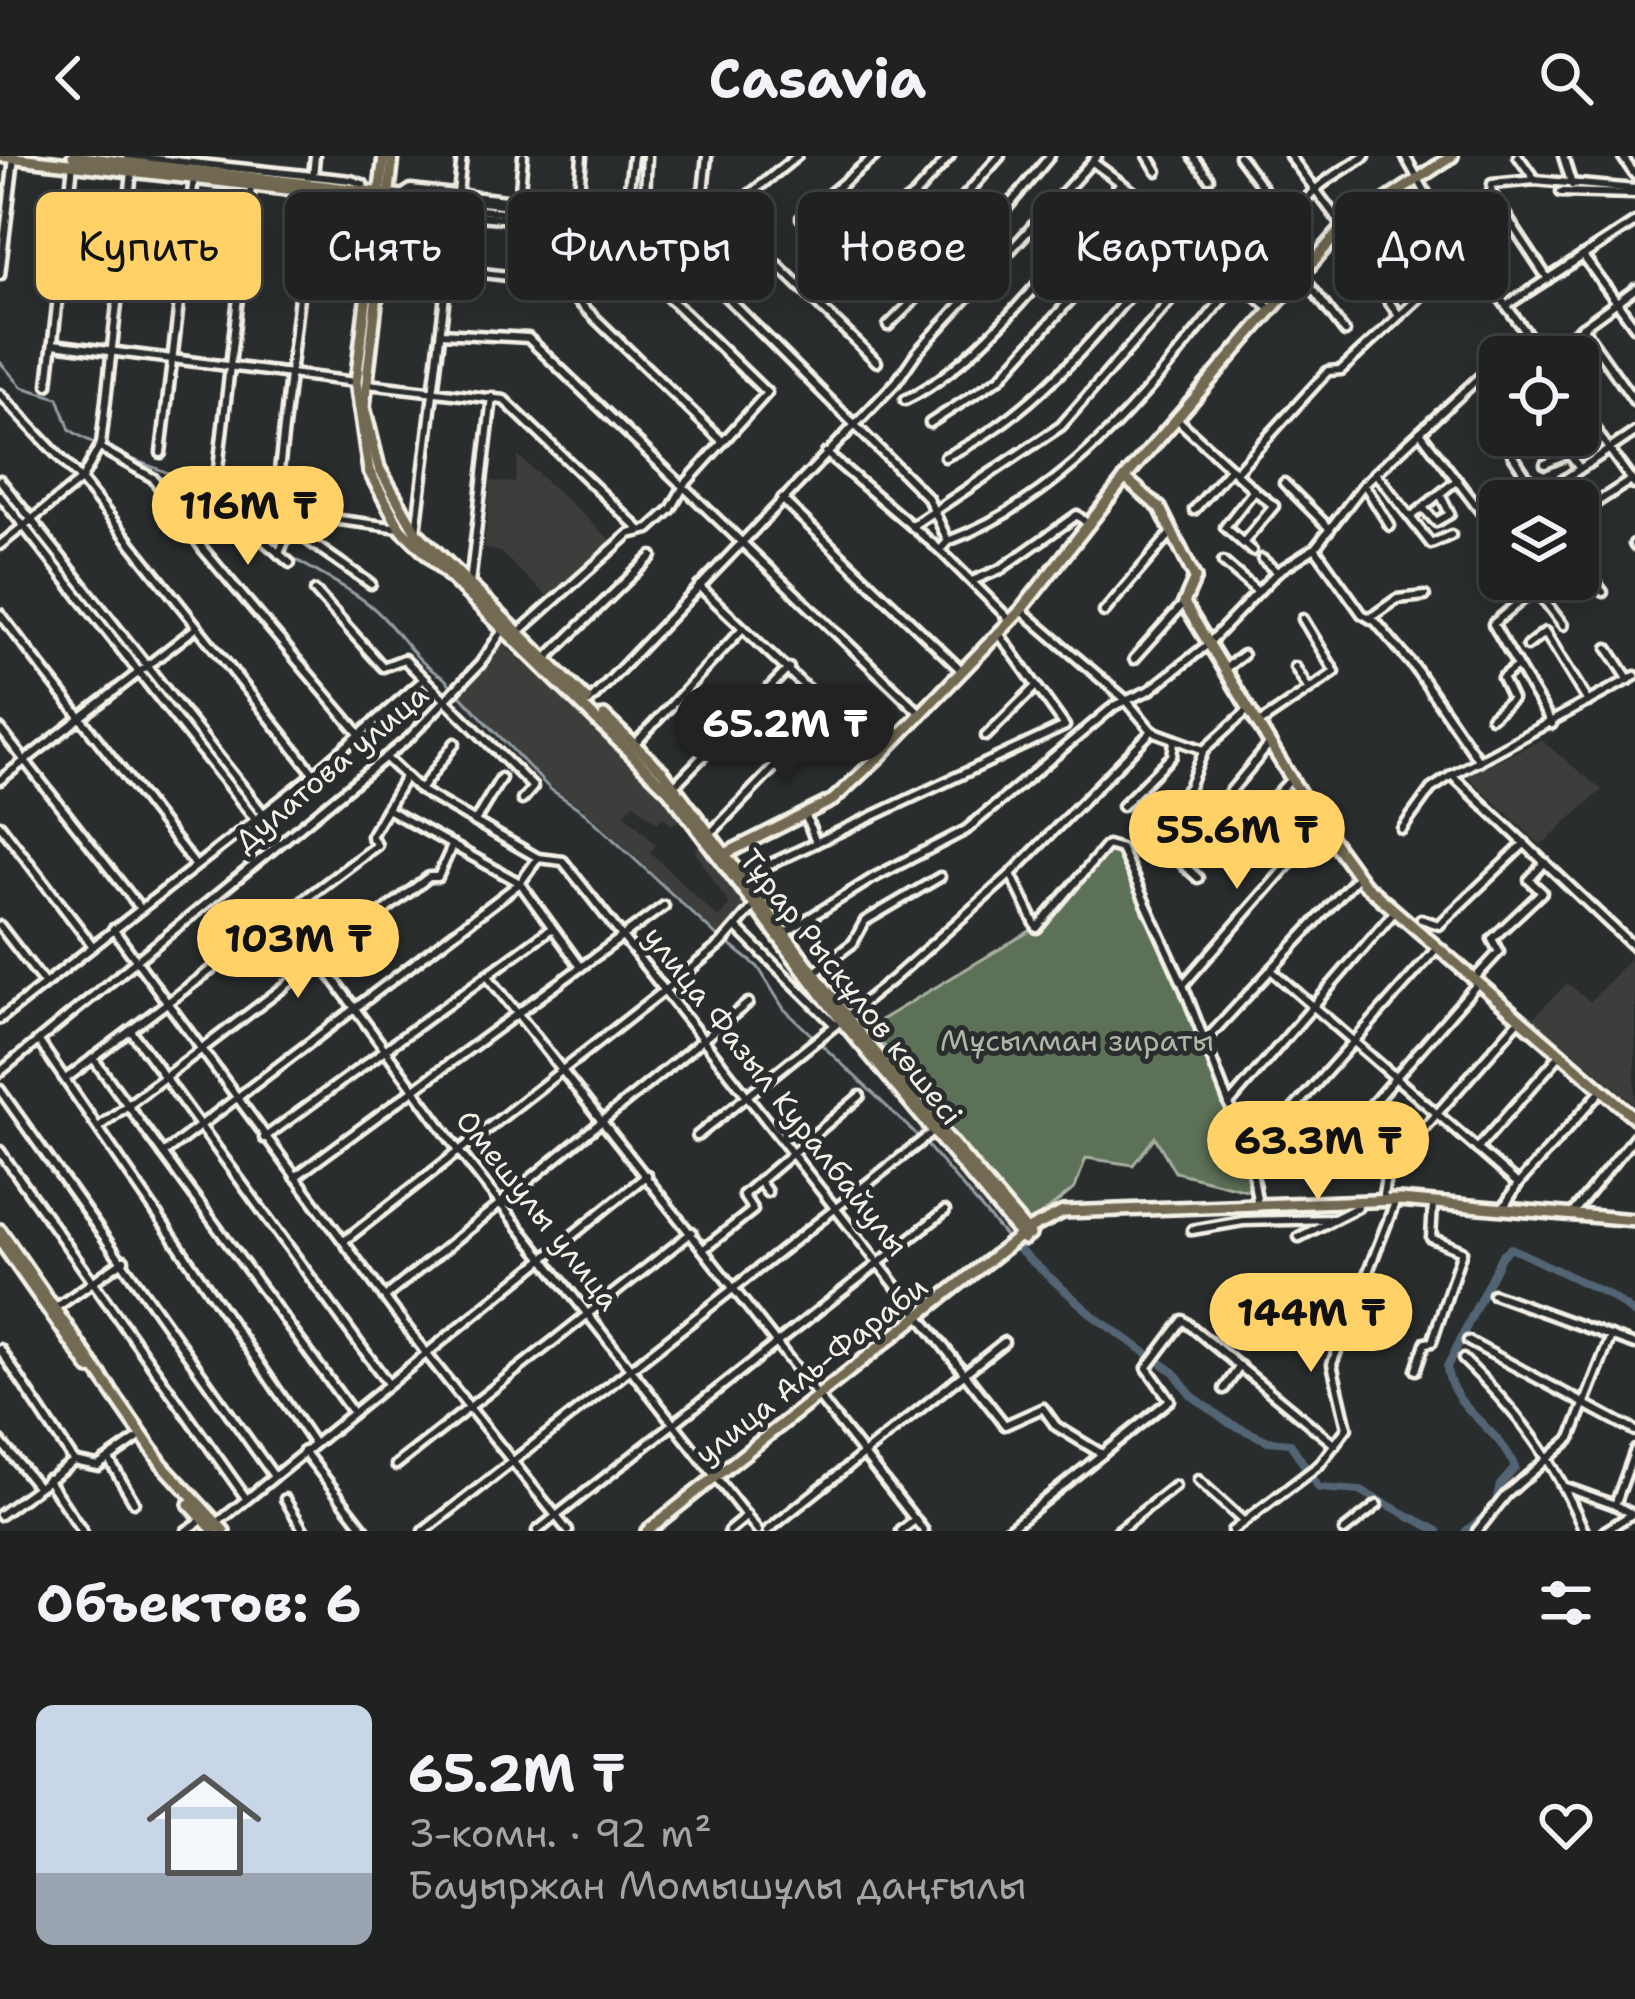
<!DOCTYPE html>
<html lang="ru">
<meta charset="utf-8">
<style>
:root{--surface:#202222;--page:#2d2f2f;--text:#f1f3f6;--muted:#a2a4a5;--line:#3d3f40;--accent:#ffd166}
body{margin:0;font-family:"Shantell Sans",sans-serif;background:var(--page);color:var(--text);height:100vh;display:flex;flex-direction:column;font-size:45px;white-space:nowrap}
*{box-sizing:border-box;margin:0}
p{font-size:39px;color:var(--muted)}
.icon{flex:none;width:66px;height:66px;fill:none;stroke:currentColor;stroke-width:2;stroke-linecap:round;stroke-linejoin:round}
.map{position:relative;height:1375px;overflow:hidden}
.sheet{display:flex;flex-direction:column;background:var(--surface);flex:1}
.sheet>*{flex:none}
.guide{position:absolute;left:36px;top:36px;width:1563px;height:108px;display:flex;gap:24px}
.fabs{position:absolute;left:1479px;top:180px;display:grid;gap:24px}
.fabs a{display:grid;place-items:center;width:120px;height:120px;border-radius:18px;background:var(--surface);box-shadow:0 6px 30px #0003,0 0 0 3px var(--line);font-size:60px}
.price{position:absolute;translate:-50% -102px;padding:0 27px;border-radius:42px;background:var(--accent);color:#111;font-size:39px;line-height:78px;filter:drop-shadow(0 3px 6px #0008)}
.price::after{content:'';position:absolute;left:50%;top:72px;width:36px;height:27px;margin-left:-18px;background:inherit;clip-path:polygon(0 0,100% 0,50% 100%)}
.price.selected{background:#222;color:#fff}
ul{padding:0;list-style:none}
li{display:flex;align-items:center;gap:36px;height:300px;padding:0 36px}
li span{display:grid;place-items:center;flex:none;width:336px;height:240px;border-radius:18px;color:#555}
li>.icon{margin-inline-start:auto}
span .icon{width:144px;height:144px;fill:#fffc;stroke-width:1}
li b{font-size:51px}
h2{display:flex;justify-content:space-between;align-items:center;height:144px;padding:0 36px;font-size:51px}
.pill{padding:0 42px;border-radius:18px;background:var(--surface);box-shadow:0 6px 30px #0003,0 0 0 3px var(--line);font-size:42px;line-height:108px}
.pill.selected{background:var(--accent);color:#111}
header{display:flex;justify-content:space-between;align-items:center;height:156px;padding:0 36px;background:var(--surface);font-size:54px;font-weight:700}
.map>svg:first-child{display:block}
.built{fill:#3e3e3a;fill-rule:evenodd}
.green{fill:#5d6f58;stroke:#a8b0a0;stroke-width:3}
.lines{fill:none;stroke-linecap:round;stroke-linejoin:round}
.stream{stroke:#939da3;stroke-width:3}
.river{stroke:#536575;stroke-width:8}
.minor-casing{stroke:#f4f1e8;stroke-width:15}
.major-casing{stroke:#f4f1e8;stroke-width:18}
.minor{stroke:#2a2d2e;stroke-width:6}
.major{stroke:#736b52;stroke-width:9}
.labels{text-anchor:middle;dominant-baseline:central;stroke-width:10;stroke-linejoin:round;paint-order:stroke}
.street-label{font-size:30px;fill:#f4f1e8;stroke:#2a2d2e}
.park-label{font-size:30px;fill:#b0b6a7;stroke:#2a2d2e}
</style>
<header><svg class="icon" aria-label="back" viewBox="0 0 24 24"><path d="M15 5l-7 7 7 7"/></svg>Casavia<svg class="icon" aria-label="search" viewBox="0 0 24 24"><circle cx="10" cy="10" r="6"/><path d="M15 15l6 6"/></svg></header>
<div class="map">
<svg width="1635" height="1375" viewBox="0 0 1635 1375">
<rect width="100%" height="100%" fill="#2a2d2e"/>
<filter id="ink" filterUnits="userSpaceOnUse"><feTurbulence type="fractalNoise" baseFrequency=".00833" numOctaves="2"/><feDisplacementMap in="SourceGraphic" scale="24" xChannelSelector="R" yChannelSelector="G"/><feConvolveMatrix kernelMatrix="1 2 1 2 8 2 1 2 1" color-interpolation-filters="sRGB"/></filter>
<g filter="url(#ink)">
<g class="built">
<path d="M 518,300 L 614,387 L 550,443 L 500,396 L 484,392 L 491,325 L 515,327 Z"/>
<path d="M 496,483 L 630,597 L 628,604 L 672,650 L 675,647 L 752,746 L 719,780 L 583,652 L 550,630 L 458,535 ZM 634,647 L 657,667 L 664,661 L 672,669 L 681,663 L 700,686 L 695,696 L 730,749 L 718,762 L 650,696 L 656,689 L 625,658 Z"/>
<path d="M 1541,584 L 1602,634 L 1541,689 L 1466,619 Z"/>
<path d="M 1631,801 L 1635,805 L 1635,948 L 1533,862 L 1567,827 L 1590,846 Z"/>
</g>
<path class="green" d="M 1107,689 L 1121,693 C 1172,804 1230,918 1258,1037 L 1175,1016 L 1155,981 L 1133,1009 L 1086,1002 L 1075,1032 L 1027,1070 L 869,871 L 1045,766 Z"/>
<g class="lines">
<g class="stream">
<path d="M 0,206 L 22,231 L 58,242 L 70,274 C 115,302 165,311 212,337 C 238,352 259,378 284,396 C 313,416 345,428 371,450 C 398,472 414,506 443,521 L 550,633 L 584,656 L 720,783"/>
<path d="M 729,788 L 758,811 L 784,853 L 920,982"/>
<path d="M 925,987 L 1010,1086"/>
</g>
<g class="river">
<path d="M 1011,1087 L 1096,1162 L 1174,1216 L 1191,1239 L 1229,1267 L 1268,1285 L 1290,1287 L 1319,1332 L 1361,1335 L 1438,1375"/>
<path d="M 1466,1375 L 1494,1353 L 1500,1329 L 1515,1312 C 1502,1273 1450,1253 1447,1211 L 1502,1099 L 1511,1092 L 1607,1138 L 1635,1158"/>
</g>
<g class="minor-casing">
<g id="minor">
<path d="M 128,0 L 351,24 L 363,28 L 364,35"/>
<path d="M 647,0 L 644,59 L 928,342 L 948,385 L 940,394"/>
<path d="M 1148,0 L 1157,15"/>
<path d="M 1193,0 L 1209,22"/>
<path d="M 1239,0 L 1263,32"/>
<path d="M 1290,0 L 1344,72"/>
<path d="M 1405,0 L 1440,62 L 1545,201"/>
<path d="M 1518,0 L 1535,24"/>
<path d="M 1563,0 L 1572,29"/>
<path d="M 1622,0 L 1635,19"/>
<path d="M 1094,7 L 1154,51 L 1272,154"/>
<path d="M 313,20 L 315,0"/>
<path d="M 311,36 L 275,350 L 279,356 L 400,372"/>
<path d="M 703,36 L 877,206"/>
<path d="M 703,36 L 707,0"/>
<path d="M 1561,36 L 1635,38"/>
<path d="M 388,37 L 602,58 L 655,51"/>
<path d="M 458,38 L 462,0"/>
<path d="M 402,39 L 411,33 L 599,55"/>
<path d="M 1198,41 L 1234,72"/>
<path d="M 387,45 L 617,67 L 703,36"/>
<path d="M 519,45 L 523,0"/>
<path d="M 399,46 L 411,54 L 615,72 L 626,56 L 633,0"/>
<path d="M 578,49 L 582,0"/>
<path d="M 728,56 L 797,0"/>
<path d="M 801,62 L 875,0"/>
<path d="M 1339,76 L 1398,158"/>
<path d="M 844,94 L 914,40 L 950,0"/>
<path d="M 1399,100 L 1445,69"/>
<path d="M 1583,100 L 1635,171"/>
<path d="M 449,113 L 558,126 L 722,285"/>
<path d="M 0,119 L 14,2"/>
<path d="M 1302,119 L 1345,176"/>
<path d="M 1548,123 L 1491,37 L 1492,28 L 1535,24 L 1635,33"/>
<path d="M 873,126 L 935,74 L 1000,0"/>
<path d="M 1506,150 L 1635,66"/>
<path d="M 888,170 L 1006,53 L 1050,0"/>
<path d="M 1582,171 L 1635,246"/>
<path d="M 441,177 L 528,182 L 921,558"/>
<path d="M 53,188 L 355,226"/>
<path d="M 1544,199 L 1635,133"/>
<path d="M 1502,201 L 1526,178"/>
<path d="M 1477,224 L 1500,257"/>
<path d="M 368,228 L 504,244 L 641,375"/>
<path d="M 48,229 L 73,8"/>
<path d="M 0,238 L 81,324 L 314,618"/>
<path d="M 905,244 C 979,210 1067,92 1121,27"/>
<path d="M 1578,250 L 1635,329"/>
<path d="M 1176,262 L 1254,334 L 1225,371 L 1252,395"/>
<path d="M 930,267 L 1000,222 L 1154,51"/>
<path d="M 1420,276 L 1500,381"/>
<path d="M 1535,279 L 1512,298 L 1539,339"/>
<path d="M 100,292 L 153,322 L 203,393 L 361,580"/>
<path d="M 161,297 L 194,22"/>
<path d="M 826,297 L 940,394 L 1010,464"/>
<path d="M 945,301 C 1043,256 1114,157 1182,76"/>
<path d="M 1545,308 L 1569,298 L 1578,310"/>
<path d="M 218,313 L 251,30"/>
<path d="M 1236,316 L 1328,215 L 1341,214 L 1438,124"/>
<path d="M 1376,317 L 1431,388 L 1451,379"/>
<path d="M 0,324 L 263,657"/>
<path d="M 1284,327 L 1330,373"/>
<path d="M 1364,328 L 1390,370"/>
<path d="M 0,340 L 254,662"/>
<path d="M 782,343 L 961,514"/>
<path d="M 1532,345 L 1635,276"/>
<path d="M 1423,352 L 1436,366 L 1450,358 L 1440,338"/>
<path d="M 1588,352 L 1631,324"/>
<path d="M 1194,354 L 1231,312"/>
<path d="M 234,359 L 290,407"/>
<path d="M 1411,361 L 1457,324"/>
<path d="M 912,370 L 1061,270 L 1263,38"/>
<path d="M 293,374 L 371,428"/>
<path d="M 416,376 L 455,58"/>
<path d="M 948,385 C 1109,325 1199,157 1312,37 C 1326,22 1348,12 1365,0"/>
<path d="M 1243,387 L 1274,350 L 1254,334"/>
<path d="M 1634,388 L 1635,390"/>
<path d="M 0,389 L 81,324 L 101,288 L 132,16"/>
<path d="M 1315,392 L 1362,458 L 1376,466 L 1415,512 L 1479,605"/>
<path d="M 279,398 L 295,358"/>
<path d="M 1262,403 L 1277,416"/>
<path d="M 1578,404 L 1603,436"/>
<path d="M 1223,406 L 1258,436"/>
<path d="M 1528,423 L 1563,469"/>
<path d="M 1547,423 L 1493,468 L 1552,568"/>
<path d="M 972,425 L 1001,413 L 1077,359 L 1089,369"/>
<path d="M 470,428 L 492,241"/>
<path d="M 699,430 L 879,601"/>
<path d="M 315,435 L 383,511 L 404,503 L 533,631 L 522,644"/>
<path d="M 1021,454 L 1126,544 L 1152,575 L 1204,594 L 1249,553"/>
<path d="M 1104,456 L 1172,376"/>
<path d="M 0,458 L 195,709"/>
<path d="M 1370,462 L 1397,443 L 1425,440"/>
<path d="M 519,476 L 629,378 L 649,373 L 671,353 L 685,328 L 767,237 L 596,71"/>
<path d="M 1527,490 L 1545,476 L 1588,546"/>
<path d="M 1608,492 L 1629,524"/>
<path d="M 546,503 L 652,400"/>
<path d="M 1134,503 L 1184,447"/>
<path d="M 1295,511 L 1309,534"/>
<path d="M 1226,512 L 1243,499"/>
<path d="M 1635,520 L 1452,619 L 1635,792"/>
<path d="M 589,546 L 897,225 L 917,196 L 1097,0"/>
<path d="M 1491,561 L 1512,543 L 1502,522 L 1516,511"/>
<path d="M 1260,567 L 1335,516 L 1303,463"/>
<path d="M 0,573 L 140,752"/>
<path d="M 986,580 L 1036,530"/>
<path d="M 635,588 L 743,472"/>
<path d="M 385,601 L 420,634 L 538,702 L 563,705 L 1005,1269 L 1043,1252 L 1056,1270 L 1102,1298"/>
<path d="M 0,624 L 196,472"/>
<path d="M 674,630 L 789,512"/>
<path d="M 420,634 L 455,587"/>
<path d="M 1190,642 L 1210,660 L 1269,589"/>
<path d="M 1122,650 L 1172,600 L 1174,586"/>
<path d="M 387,653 L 520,727 L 581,811"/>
<path d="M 805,658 L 816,687"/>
<path d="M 1240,663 L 1249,669 L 1291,623"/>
<path d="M 475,665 L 501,622"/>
<path d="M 0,669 L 92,789"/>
<path d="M 1402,673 L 1431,633 L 1452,619"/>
<path d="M 711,677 L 830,553"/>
<path d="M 1011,718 L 1037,772 L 1107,689 L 1121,693 L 1183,829 L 1250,1002 L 1258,1050"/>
<path d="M 745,720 L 1065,570 L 998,476"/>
<path d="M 1198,722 L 1150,678 L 1189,631 L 1204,594"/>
<path d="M 286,758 L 459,995 L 758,1375"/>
<path d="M 1421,763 L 1439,769 L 1525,687"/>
<path d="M 0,770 L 44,827"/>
<path d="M 737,772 L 834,868"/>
<path d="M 113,773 L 425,1196 L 568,1375"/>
<path d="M 787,776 L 873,722 L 966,674 L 1114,550 L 1150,534 L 1207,489 L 1277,416 L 1315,392 L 1364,328 L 1500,202"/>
<path d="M 1271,814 L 1518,1028"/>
<path d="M 815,816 L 853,787 L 865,765 L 940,721"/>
<path d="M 487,819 L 924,1375"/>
<path d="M 1473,824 L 1499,796 L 1492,783 L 1542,736 L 1529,724 L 1545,706"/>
<path d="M 1183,829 L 1322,670"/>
<path d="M 0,863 L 314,618 L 424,523"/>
<path d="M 131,875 L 387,1226"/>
<path d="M 1204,886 L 1358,720"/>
<path d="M 40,887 L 312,1285"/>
<path d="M 93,902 L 350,1253"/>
<path d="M 0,916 L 409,582 L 480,508 L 503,474"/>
<path d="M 67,922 L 377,689 L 371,680 L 405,621"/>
<path d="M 0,934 L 273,1319"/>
<path d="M 1229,948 L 1395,755"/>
<path d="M 100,970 L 429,721 L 438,721 L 452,690"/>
<path d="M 697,980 L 893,823 L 1011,718 L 1152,575"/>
<path d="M 264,982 L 552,772"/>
<path d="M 1334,992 L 1478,827"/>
<path d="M 1477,993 L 1560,899"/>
<path d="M 0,995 L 246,1342"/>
<path d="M 163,998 L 520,727 L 538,702"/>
<path d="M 1250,1002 L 1438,791"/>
<path d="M 295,1021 L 664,750"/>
<path d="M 759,1025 L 767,1036"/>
<path d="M 1382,1045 L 1387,1015 L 1520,863"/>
<path d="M 1504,1051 L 1518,1028 L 1602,934"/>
<path d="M 1571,1059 L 1635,980"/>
<path d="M 1192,1074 L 1243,1065 L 1333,1063"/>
<path d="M 1299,1081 L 1358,1051"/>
<path d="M 344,1085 L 666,833 L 721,788 L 754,750"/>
<path d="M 705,1092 L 753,1054 L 743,1039 L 860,940"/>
<path d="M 1493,1138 L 1635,1189"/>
<path d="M 385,1141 L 748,847"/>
<path d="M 54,1153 L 124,1104"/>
<path d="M 1468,1185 L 1635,1275"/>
<path d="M 0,1193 L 74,1305"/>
<path d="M 1463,1203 C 1520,1259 1553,1301 1584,1375"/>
<path d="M 1416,1214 L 1425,1187 L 1432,1186 L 1462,1095 L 1431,1082 L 1433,1049"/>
<path d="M 1224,1233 L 1240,1210"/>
<path d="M 0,1285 L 37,1330"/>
<path d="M 304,1295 L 366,1375"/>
<path d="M 110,1305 L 134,1346"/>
<path d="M 396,1309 L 692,1076"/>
<path d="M 47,1323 L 82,1375"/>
<path d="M 1198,1324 L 1244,1366"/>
<path d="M 1565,1331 L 1615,1349"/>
<path d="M 285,1343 L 304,1375"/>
<path d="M 1632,1358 L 1615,1349 L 1635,1294"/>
<path d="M 0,1359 L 74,1305 L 98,1310 L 137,1283"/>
<path d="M 216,1368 L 647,1019"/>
<path d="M 186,1375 L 202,1364"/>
<path d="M 424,1375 L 933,976"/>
<path d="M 537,1375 L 945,1055"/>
<path d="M 729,1375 L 747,1360"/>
<path d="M 767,1375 L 1004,1186"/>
<path d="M 901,1375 L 915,1364"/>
<path d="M 1006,1375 L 1170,1244 L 1147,1212 L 1183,1164 L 1335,1289"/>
<path d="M 1118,1375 L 1175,1330"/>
<path d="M 1232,1375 L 1319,1309 L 1347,1272 L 1332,1208 L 1396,1044"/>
<path d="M 1344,1375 L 1377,1349"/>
<path d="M 1477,1375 L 1506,1339 L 1571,1282 L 1611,1180"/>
<path d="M 1605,1375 L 1632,1358"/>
</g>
</g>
<g class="major-casing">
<g id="major">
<path d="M 0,0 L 382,44"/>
<path d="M 73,0 L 383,37"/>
<path d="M 384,0 L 356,226 L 369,315 L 400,372 L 669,635 L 840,863 L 1024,1083"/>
<path d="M 393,0 L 364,251 L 379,312 L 416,376 L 587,544"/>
<path d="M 1125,322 L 1160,352 L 1195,422 L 1184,447 L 1311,655 L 1363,727 L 1635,962"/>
<path d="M 604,560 L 663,616 L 860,878 L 1030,1079"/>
<path d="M 723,699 L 833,644 L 879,601 L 1021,454 L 1125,322 L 1339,76 L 1452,0"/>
<path d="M 0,1074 L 162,1308 L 224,1375"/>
<path d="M 0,1085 L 90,1213"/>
<path d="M 189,1348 L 214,1375"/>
<path d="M 647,1375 L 1026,1075 L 1063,1056 L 1399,1044 L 1635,1064"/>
</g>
</g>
<use href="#minor" class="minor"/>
<use href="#major" class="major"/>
</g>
</g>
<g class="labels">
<g class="street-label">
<text transform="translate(331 612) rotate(-40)">Дулатова улица</text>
<text transform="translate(851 831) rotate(52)">Тұрар Рыскұлов көшесі</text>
<text transform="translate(776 935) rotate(52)">улица Фазыл Куралбайулы</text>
<text transform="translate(538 1054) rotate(52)">Омешулы улица</text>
<text transform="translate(811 1214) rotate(-38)">улица Аль-Фараби</text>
</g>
<g class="park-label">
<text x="1077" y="884">Мұсылман зираты</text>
</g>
</g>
</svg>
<div class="fabs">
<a><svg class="icon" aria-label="locate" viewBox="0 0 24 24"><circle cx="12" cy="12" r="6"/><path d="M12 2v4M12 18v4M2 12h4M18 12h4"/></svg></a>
<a><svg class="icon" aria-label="layers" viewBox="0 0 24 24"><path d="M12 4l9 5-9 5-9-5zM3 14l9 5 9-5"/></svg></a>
</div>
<b class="price" style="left:248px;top:412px">116M ₸</b>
<b class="price selected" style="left:785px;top:630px">65.2M ₸</b>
<b class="price" style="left:1237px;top:736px">55.6M ₸</b>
<b class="price" style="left:298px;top:845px">103M ₸</b>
<b class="price" style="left:1318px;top:1047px">63.3M ₸</b>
<b class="price" style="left:1311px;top:1219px">144M ₸</b>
<div class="guide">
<a class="pill selected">Купить</a>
<a class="pill">Снять</a>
<a class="pill">Фильтры</a>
<a class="pill">Новое</a>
<a class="pill">Квартира</a>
<a class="pill">Дом</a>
</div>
</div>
<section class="sheet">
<h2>Объектов: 6<svg class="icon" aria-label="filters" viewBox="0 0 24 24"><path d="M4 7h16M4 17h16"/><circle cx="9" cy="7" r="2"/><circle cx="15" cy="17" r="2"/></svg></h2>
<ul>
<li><span style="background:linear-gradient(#c9d6e8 70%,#9aa5b1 0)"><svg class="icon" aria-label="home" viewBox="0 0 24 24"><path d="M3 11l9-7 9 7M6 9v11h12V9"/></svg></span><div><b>65.2M ₸</b><p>3-комн. · 92 m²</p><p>Бауыржан Момышұлы даңғылы</p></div><svg class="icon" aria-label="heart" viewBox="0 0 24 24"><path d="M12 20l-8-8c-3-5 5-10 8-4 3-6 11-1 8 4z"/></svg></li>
</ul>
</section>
